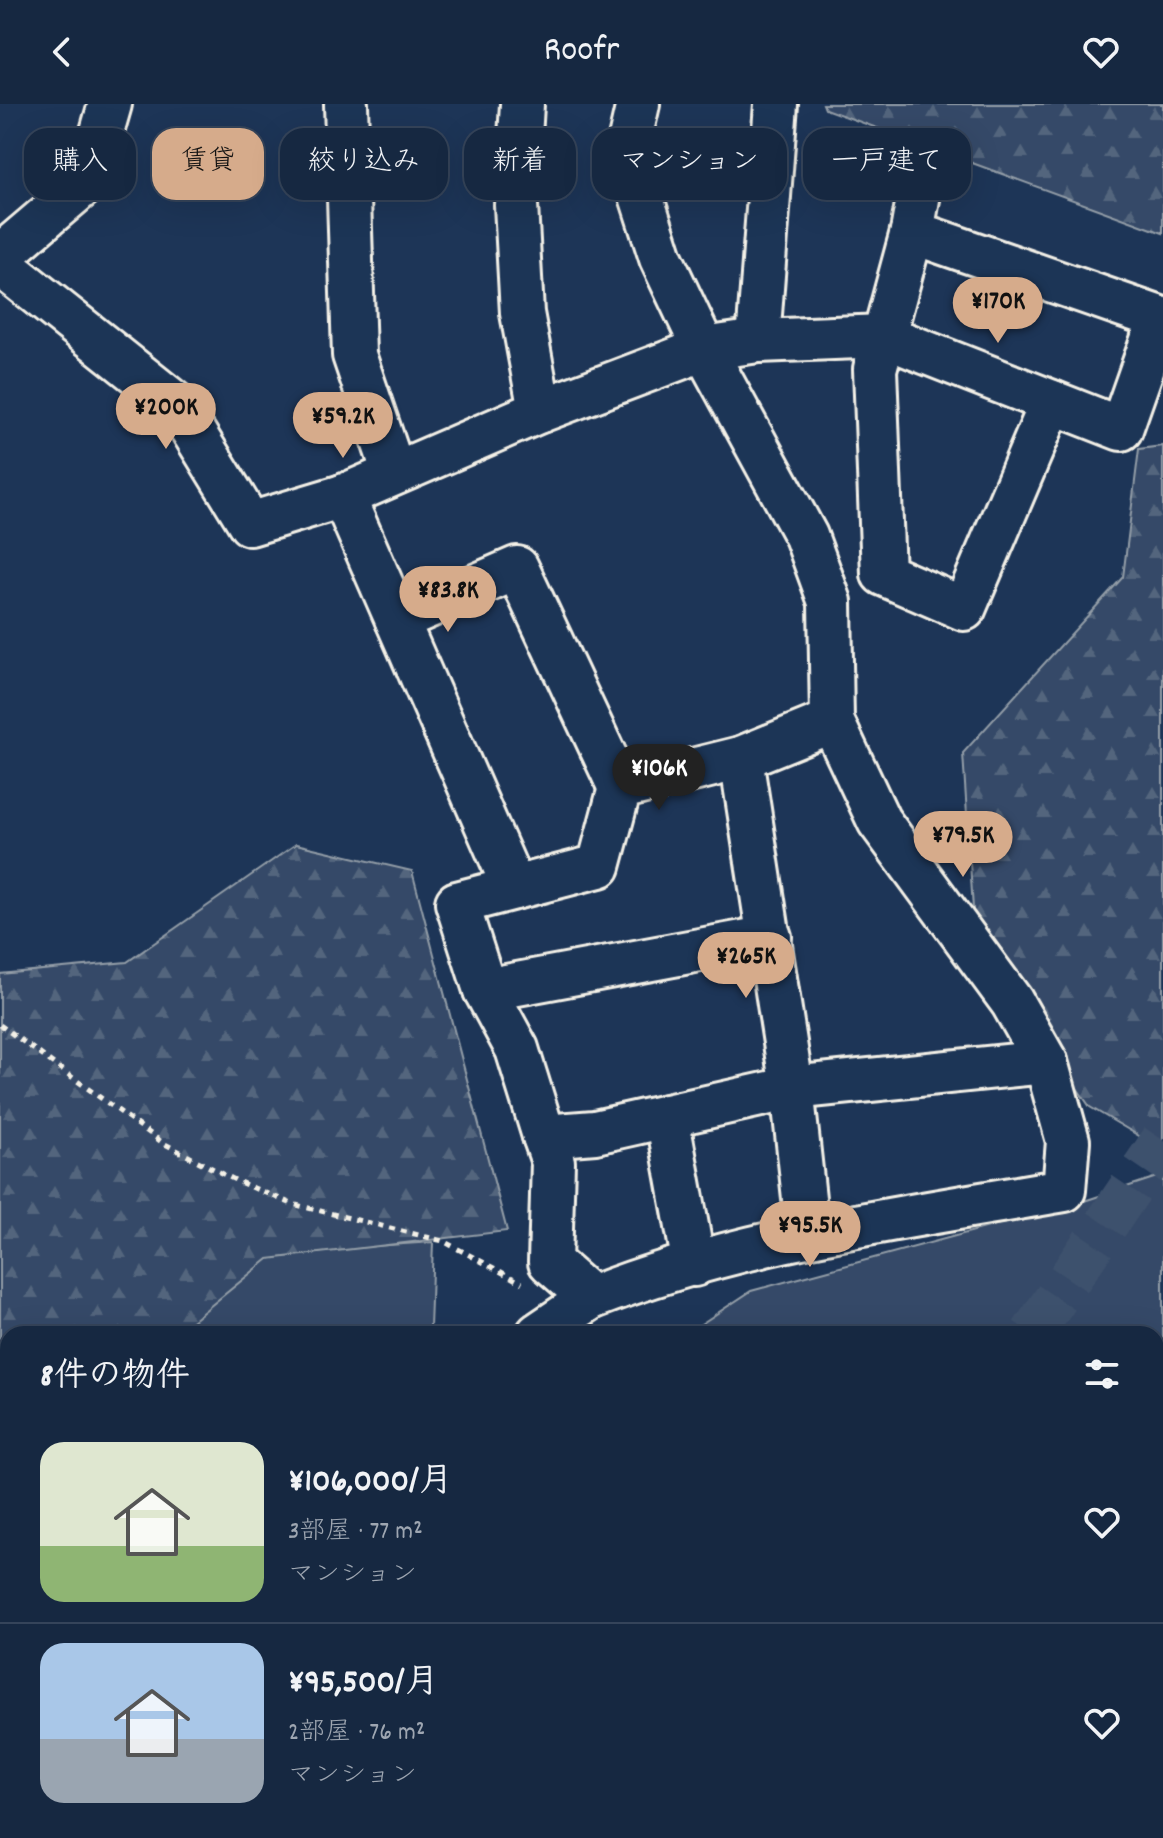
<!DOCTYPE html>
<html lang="ja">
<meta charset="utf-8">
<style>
:root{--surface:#162841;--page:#1f3048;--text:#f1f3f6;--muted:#9ea6b1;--line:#35445a;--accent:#d6ab8b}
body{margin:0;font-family:Dekko,"Klee One",sans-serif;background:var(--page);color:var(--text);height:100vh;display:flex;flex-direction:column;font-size:30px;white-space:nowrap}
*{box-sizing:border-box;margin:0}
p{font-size:26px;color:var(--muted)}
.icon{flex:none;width:44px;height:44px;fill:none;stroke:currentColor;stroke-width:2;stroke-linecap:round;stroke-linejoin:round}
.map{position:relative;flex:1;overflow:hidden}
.drawer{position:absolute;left:0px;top:1222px;width:1164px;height:512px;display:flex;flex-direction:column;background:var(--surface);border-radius:24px 24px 0 0;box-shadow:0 8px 32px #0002,0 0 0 2px var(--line)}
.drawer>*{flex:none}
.banner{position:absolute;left:24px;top:24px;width:1116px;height:72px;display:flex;gap:16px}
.price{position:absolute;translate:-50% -68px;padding:0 18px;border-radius:28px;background:var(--accent);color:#111;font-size:26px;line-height:52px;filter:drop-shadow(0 2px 4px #0008)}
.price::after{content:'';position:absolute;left:50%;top:48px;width:24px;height:18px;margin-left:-12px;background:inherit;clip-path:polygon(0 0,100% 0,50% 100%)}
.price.selected{background:#222;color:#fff}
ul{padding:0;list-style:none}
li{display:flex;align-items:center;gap:24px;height:200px;padding:0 40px}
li+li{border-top:2px solid var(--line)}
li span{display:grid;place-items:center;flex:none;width:224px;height:160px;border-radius:24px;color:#555}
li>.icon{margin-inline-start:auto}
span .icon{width:96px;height:96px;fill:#fffc;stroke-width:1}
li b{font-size:34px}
h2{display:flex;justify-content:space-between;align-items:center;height:96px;padding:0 40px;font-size:34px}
.tag{padding:0 28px;border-radius:24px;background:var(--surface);box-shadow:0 8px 32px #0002,0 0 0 2px var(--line);font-size:28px;line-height:72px}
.tag.selected{background:var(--accent);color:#111}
header{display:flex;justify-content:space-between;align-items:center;height:104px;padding:0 40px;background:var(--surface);font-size:36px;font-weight:600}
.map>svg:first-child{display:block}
.grass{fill:#354a67;stroke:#949ea8;stroke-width:2}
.forest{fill:url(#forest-firs);stroke:#949ea8;stroke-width:2}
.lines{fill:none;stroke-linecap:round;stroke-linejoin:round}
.highway-tunnel{stroke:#3d516d;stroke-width:44;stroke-dasharray:44 22;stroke-linecap:butt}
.minor-casing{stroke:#f4f1e8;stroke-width:48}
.path{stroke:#f4f1e8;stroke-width:5;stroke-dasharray:6 6;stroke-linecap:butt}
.minor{stroke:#1d3557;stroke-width:42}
</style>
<header><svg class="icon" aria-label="back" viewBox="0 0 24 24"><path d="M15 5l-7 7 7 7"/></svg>Roofr<svg class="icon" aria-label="heart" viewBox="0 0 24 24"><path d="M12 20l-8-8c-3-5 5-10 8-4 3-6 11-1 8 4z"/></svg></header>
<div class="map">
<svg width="1163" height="1734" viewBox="0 0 1163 1734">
<defs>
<pattern id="forest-firs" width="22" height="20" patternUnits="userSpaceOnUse" patternTransform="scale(2)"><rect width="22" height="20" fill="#354a67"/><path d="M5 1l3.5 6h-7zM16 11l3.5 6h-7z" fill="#53657d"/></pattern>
</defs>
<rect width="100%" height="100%" fill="#1d3557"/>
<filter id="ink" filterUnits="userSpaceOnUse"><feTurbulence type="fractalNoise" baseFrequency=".0125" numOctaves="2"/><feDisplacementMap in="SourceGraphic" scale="16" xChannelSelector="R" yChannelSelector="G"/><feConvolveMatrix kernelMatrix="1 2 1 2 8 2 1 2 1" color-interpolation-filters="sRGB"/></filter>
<g filter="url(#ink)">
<g class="grass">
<path d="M 1163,1071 L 1163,1734 L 0,1734 L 0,1346 L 8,1340 L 8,1726 L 1156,1726 L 1156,1230 L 686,1230 L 751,1187 L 1078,1099 Z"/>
<path d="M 433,1138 L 430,1224 L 424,1230 L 152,1230 L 256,1150 Z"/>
</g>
<g class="forest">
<path d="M 823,0 L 1163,0 L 1163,129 L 825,5 Z"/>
<path d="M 1163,342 L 1163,1046 L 1090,1003 L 975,836 L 963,649 L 1123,473 L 1139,345 Z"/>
<path d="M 296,740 L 412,767 L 507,1127 L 268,1155 L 176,1230 L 8,1230 L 8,1366 L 0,1371 L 0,870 L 127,858 Z"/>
</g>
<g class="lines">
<g class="highway-tunnel">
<path d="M 1032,1230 L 1163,1036"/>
<path d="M 1156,1462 L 1163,1452"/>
<path d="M 667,1734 L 673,1726"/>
<path d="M 959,1734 L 965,1726"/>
</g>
<g class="minor-casing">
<g id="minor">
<path d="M 346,0 L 354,251 L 394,369"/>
<path d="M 522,0 L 516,101 L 522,209 L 540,307"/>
<path d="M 638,0 L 627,48 L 661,154 L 704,245 L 806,432 L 830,498 L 832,617 L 741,654 L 620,684 L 599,762 L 457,799 L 485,886 L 517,945 L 544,1032 L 595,1028 L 792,984 L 1046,958"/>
<path d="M 912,128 L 875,265 L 883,470 L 964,505 L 1052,298"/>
<path d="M 0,152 L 88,77 L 110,0"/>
<path d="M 0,160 L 177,301 L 250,420 L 343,392"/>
<path d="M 758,237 L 776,0"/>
<path d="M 397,516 L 343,392 L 540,307 L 704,245 L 758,237 L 884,232 L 1121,325 L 1160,214 L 912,128 L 921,78"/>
<path d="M 741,654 L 792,984 L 808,1131"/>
<path d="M 514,784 L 397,516 L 517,464 L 620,684"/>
<path d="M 485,886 L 770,833"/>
<path d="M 667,1012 L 694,1161"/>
<path d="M 544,1032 L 553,1058 L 550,1158 L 591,1194 C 742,1134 906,1114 1064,1086 L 1068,1037 L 1046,958 L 1012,898 L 879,717 L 832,617"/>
<path d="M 538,1230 L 591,1194"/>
<path d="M 0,1666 L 8,1660"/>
</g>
</g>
<path class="path" d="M 0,921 L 163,1039 L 237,1077 L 292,1100 L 443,1137 L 522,1179"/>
<use href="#minor" class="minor"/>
</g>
</g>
</svg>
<b class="price" style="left:998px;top:241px">¥170K</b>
<b class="price" style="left:166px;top:347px">¥200K</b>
<b class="price" style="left:343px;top:356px">¥59.2K</b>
<b class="price" style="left:448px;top:530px">¥83.8K</b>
<b class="price selected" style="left:659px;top:708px">¥106K</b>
<b class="price" style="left:963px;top:775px">¥79.5K</b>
<b class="price" style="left:746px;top:896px">¥265K</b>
<b class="price" style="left:810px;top:1165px">¥95.5K</b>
<div class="banner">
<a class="tag">購入</a>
<a class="tag selected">賃貸</a>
<a class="tag">絞り込み</a>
<a class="tag">新着</a>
<a class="tag">マンション</a>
<a class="tag">一戸建て</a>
</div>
<section class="drawer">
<h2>8件の物件<svg class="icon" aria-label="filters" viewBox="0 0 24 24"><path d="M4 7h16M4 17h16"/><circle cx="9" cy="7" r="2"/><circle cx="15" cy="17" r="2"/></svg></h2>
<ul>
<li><span style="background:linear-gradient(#dfe7d0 65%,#8fb573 0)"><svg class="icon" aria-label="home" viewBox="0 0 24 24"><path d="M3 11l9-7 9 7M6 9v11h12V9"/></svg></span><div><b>¥106,000/月</b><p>3部屋 · 77 m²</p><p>マンション</p></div><svg class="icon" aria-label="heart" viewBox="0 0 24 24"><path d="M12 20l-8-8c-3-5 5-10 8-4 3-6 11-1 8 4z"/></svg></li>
<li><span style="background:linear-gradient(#a9c7e8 60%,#9aa5b1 0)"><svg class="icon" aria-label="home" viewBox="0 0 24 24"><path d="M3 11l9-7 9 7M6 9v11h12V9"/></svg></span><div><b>¥95,500/月</b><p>2部屋 · 76 m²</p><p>マンション</p></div><svg class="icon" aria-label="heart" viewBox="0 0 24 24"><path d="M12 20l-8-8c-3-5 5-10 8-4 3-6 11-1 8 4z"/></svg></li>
</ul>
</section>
</div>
